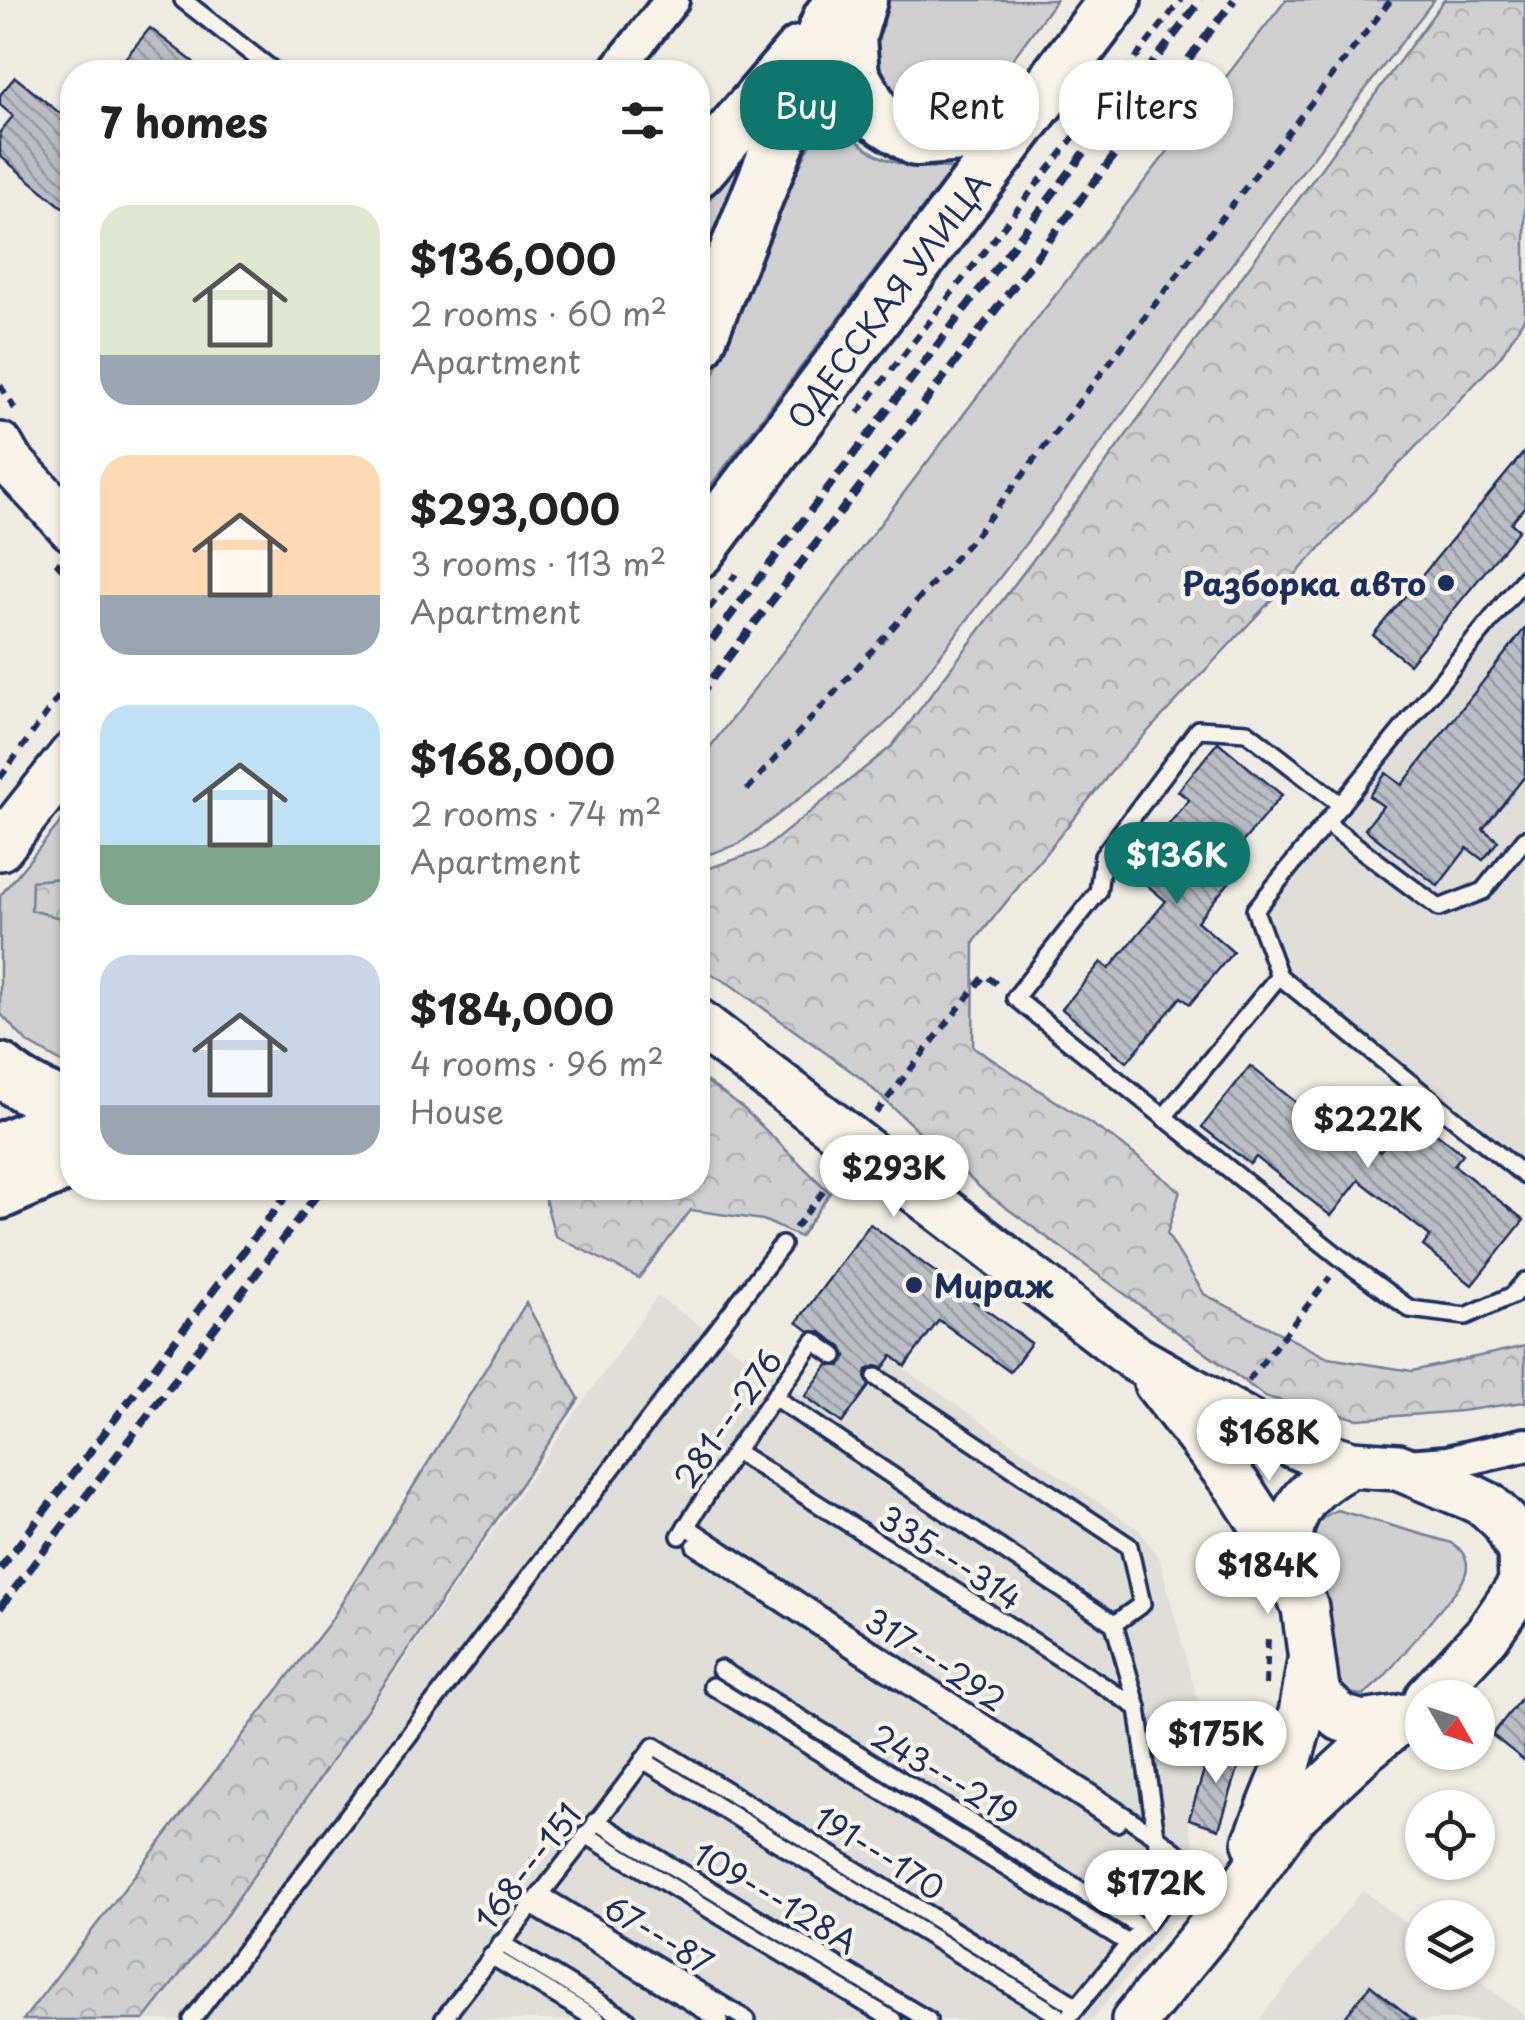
<!DOCTYPE html>
<meta charset="utf-8">
<style>
:root{--surface:#fff;--page:#f2f2f2;--text:#222;--muted:#767676;--accent:#0f766e}
body{margin:0;font-family:"Playpen Sans",sans-serif;background:var(--page);color:var(--text);height:100vh;display:flex;flex-direction:column;font-size:38px;white-space:nowrap}
*{box-sizing:border-box;margin:0}
p{font-size:32px;color:var(--muted)}
.icon{flex:none;width:55px;height:55px;fill:none;stroke:currentColor;stroke-width:2;stroke-linecap:round;stroke-linejoin:round}
.map{position:relative;flex:1;overflow:hidden}
.panel{position:absolute;left:60px;top:60px;width:650px;height:1140px;display:flex;flex-direction:column;background:var(--surface);border-radius:40px;box-shadow:0 2px 8px #0004}
.panel>*{flex:none}
.top-card{position:absolute;left:740px;top:60px;width:635px;height:90px;display:flex;gap:20px}
.needle{width:65px;rotate:129deg}
.buttons{position:absolute;left:1405px;top:1680px;display:grid;gap:20px}
.buttons a{display:grid;place-items:center;width:90px;height:90px;border-radius:50%;background:var(--surface);box-shadow:0 2px 8px #0004;font-size:50px}
.price{position:absolute;translate:-50% -85px;padding:0 22px;border-radius:35px;background:#fff;color:#222;font-size:32px;line-height:65px;filter:drop-shadow(0 2px 5px #0008)}
.price::after{content:'';position:absolute;left:50%;top:60px;width:30px;height:22px;margin-left:-15px;background:inherit;clip-path:polygon(0 0,100% 0,50% 100%)}
.price.on{background:var(--accent);color:#fff}
ul{padding:0;list-style:none}
li{display:flex;align-items:center;gap:30px;height:250px;padding:0 40px}
li span{display:grid;place-items:center;flex:none;width:280px;height:200px;border-radius:30px;color:#555}
li>.icon{margin-inline-start:auto}
span .icon{width:120px;height:120px;fill:#fffc;stroke-width:1}
li b{font-size:42px}
h2{display:flex;justify-content:space-between;align-items:center;height:120px;padding:0 40px;font-size:42px}
.chip{padding:0 35px;border-radius:40px;background:var(--surface);box-shadow:0 2px 8px #0004;font-size:35px;line-height:90px}
.chip.on{background:var(--accent);color:#fff}
.map>svg:first-child{display:block}
.built{fill:#deddd8}
.green{fill:#cfcfcf;stroke:#757f96;stroke-width:2.5}
.forest{fill:url(#forest-crowns);stroke:#757f96;stroke-width:2.5}
.building{fill:url(#building-back-hatch);stroke:#1b2f5e;stroke-width:2.5}
.lines{fill:none;stroke-linecap:round;stroke-linejoin:round}
.lane-casing{stroke:#1b2f5e;stroke-width:22}
.street-casing{stroke:#1b2f5e;stroke-width:40}
.secondary-casing{stroke:#1b2f5e;stroke-width:52}
.primary-casing{stroke:#1b2f5e;stroke-width:58}
.path{stroke:#1b2f5e;stroke-width:6;stroke-dasharray:10 8;stroke-linecap:butt}
.lane{stroke:#f7f3e8;stroke-width:15}
.street{stroke:#f7f3e8;stroke-width:32}
.secondary{stroke:#f7f3e8;stroke-width:45}
.primary{stroke:#f7f3e8;stroke-width:50}
.rail{stroke:#1b2f5e;stroke-width:8;stroke-dasharray:15 8;stroke-linecap:butt}
.poi-dot{fill:#1b2f5e;stroke:#f7f3e8;stroke-width:4}
.labels{text-anchor:middle;dominant-baseline:central;stroke-width:9;stroke-linejoin:round;paint-order:stroke}
.street-label{font-size:32px;fill:#1b2f5e;stroke:#f7f3e8}
.poi-label{font-size:32px;font-weight:bold;fill:#1b2f5e;stroke:#f7f3e8;text-anchor:end}
</style>
<div class="map">
<svg width="1525" height="2020" viewBox="0 0 1525 2020">
<defs>
<pattern id="forest-crowns" width="20" height="18" patternUnits="userSpaceOnUse" patternTransform="scale(2.5)"><rect width="20" height="18" fill="#cfcfcf"/><path d="M2 6a3 3 0 1 1 6 0M12 15a3 3 0 1 1 6 0" fill="none" stroke="#b1b2b4"/></pattern>
<pattern id="building-back-hatch" width="6" height="6" patternUnits="userSpaceOnUse" patternTransform="scale(2.5)"><rect width="6" height="6" fill="#babdc2"/><path d="M-1 5l2 2M0 0l6 6M5-1l2 2" fill="none" stroke="#969aa1"/></pattern>
</defs>
<rect width="100%" height="100%" fill="#eeebe2"/>
<filter id="ink" filterUnits="userSpaceOnUse"><feTurbulence type="fractalNoise" baseFrequency=".01" numOctaves="2"/><feDisplacementMap in="SourceGraphic" scale="20" xChannelSelector="R" yChannelSelector="G"/><feConvolveMatrix kernelMatrix="1 2 1 2 8 2 1 2 1" color-interpolation-filters="sRGB"/></filter>
<g filter="url(#ink)">
<g class="built">
<path d="M 1525,578 L 1525,1176 L 1279,976 L 1255,910 Z"/>
<path d="M 657,1296 L 842,1423 L 890,1359 L 1139,1530 L 1159,1558 L 1209,1743 L 1187,1818 L 1205,1884 L 1091,2020 L 144,2020 L 228,1913 Z"/>
<path d="M 1363,1890 L 1422,1936 L 1422,1972 L 1469,1973 L 1525,2016 L 1525,2020 L 1259,2020 Z"/>
</g>
<g class="green">
<path d="M 881,0 L 1056,0 L 995,83 L 954,107 L 913,106 L 886,84 L 875,58 L 873,25 Z"/>
<path d="M 1286,0 L 1434,0 L 1248,242 L 1063,495 L 892,718 L 826,778 L 739,844 L 698,858 L 698,763 L 1018,343 Z"/>
<path d="M 829,109 C 868,159 890,168 953,168 L 698,502 L 698,419 L 750,275 L 804,157 Z"/>
<path d="M 744,158 L 701,260 L 698,269 L 698,213 Z"/>
<path d="M 72,808 L 72,1066 L 67,1065 L 27,1042 L 0,1013 L 0,896 Z"/>
<path d="M 1337,1510 L 1452,1543 C 1470,1555 1471,1569 1459,1587 L 1384,1677 L 1364,1695 C 1353,1695 1344,1692 1338,1682 C 1328,1667 1330,1631 1328,1613 C 1326,1600 1323,1588 1321,1575 C 1318,1563 1310,1550 1312,1537 C 1314,1524 1325,1515 1337,1510 Z"/>
</g>
<g class="forest">
<path d="M 1444,0 L 1525,0 L 1525,317 L 1501,356 L 1120,761 L 974,942 L 973,1047 L 1120,1143 L 1180,1191 L 1167,1234 L 1204,1294 L 1328,1358 L 1412,1371 L 1525,1346 L 1525,1402 L 1461,1411 L 1358,1419 L 1266,1397 L 986,1193 L 862,1079 L 731,985 L 698,966 L 698,872 L 763,850 L 892,746 L 1092,482 Z"/>
<path d="M 72,877 L 72,966 L 60,918 L 31,910 L 32,881 Z"/>
<path d="M 698,1075 L 744,1109 L 830,1193 L 800,1237 L 763,1220 L 691,1210 L 639,1278 L 555,1236 L 542,1188 L 698,1188 Z"/>
<path d="M 526,1303 L 579,1399 L 228,1913 L 144,2020 L 23,2020 L 330,1622 Z"/>
</g>
<g class="building">
<path d="M 150,28 L 206,72 L 114,72 Z"/>
<path d="M 15,77 L 72,123 L 72,215 L 0,156 L 0,132 L 13,116 L 0,105 L 0,95 Z"/>
<path d="M 1525,451 L 1525,506 L 1511,523 L 1519,530 L 1409,664 L 1373,635 Z"/>
<path d="M 1525,628 L 1525,776 L 1483,829 L 1498,841 L 1483,860 L 1467,848 L 1438,886 L 1365,829 L 1383,806 L 1369,796 L 1386,773 L 1402,785 Z"/>
<path d="M 1218,742 L 1282,795 L 1225,863 L 1237,873 L 1197,921 L 1233,952 L 1190,1004 L 1181,997 L 1127,1062 L 1062,1009 L 1101,962 L 1109,969 L 1166,901 L 1130,871 L 1189,800 L 1178,791 Z"/>
<path d="M 1250,1066 L 1321,1122 L 1329,1112 L 1380,1152 L 1411,1113 L 1463,1154 L 1454,1165 L 1524,1220 L 1472,1285 L 1423,1246 L 1430,1236 L 1359,1180 L 1331,1216 L 1256,1157 L 1250,1164 L 1202,1127 Z"/>
<path d="M 870,1224 L 1031,1343 L 1010,1372 L 939,1320 L 905,1366 L 892,1356 L 883,1368 L 876,1366 L 867,1370 L 865,1377 L 869,1386 L 842,1423 L 805,1396 L 828,1365 L 840,1366 L 846,1356 L 842,1347 L 821,1332 L 809,1331 L 797,1322 Z"/>
<path d="M 1525,1693 L 1525,1761 L 1492,1735 Z"/>
<path d="M 1212,1744 L 1243,1753 L 1219,1829 L 1189,1819 Z"/>
<path d="M 1370,1985 L 1414,2020 L 1343,2020 Z"/>
</g>
<g class="lines">
<g class="lane-casing">
<g id="lane">
<path d="M 183,0 L 275,72"/>
<path d="M 1341,805 L 1247,732 L 1198,729 L 1103,856 L 1098,892 L 1015,998 L 1343,1260 L 1410,1309 L 1466,1316 L 1513,1295 L 1525,1281"/>
<path d="M 1326,823 L 1439,908 L 1483,891 L 1525,839"/>
<path d="M 1279,976 L 1255,910 L 1525,578"/>
<path d="M 1165,1119 L 1168,1112 L 1279,976 L 1525,1176"/>
<path d="M 876,1377 L 1129,1546 L 1142,1604 L 1114,1624"/>
<path d="M 774,1397 L 1114,1624 L 1138,1708 L 1158,1850 L 1180,1882 L 1066,2020"/>
<path d="M 735,1451 L 1138,1708"/>
<path d="M 686,1526 L 1157,1837 L 1232,1896"/>
<path d="M 680,1536 L 735,1451 L 814,1341 L 835,1356"/>
<path d="M 695,1546 L 1117,1823"/>
<path d="M 720,1669 L 1141,1927"/>
<path d="M 712,1686 L 1128,1943"/>
<path d="M 643,1760 L 1056,2014"/>
<path d="M 596,1821 L 928,2020"/>
<path d="M 586,1835 L 893,2020"/>
<path d="M 542,1895 L 747,2020"/>
<path d="M 532,1906 L 720,2020"/>
<path d="M 501,1943 L 628,2020"/>
<path d="M 491,1956 L 597,2020"/>
<path d="M 192,2020 L 782,1245"/>
<path d="M 443,2020 C 513,1928 586,1839 654,1746 L 1077,2006"/>
</g>
</g>
<g class="street-casing">
<g id="street">
<path d="M 615,72 L 672,0"/>
<path d="M 1407,1466 L 1447,1463 L 1525,1445"/>
</g>
</g>
<g class="secondary-casing">
<g id="secondary">
<path d="M 0,446 L 8,460 L 72,528"/>
<path d="M 0,847 L 72,756"/>
<path d="M 698,1022 L 1136,1359 L 1267,1433 L 1301,1448 L 1351,1464 L 1398,1467 L 1473,1498 L 1487,1505 L 1504,1521 L 1521,1552 L 1522,1584 L 1487,1635 L 1428,1698"/>
<path d="M 1157,1383 L 1239,1488 L 1288,1563 L 1305,1608 L 1316,1689 L 1323,1701 L 1341,1718 L 1362,1724 L 1403,1718"/>
<path d="M 1288,1563 C 1285,1511 1307,1487 1351,1464"/>
<path d="M 1256,1843 L 1286,1769 L 1302,1713 L 1311,1661"/>
<path d="M 1135,2020 L 1235,1898 L 1293,1816 L 1365,1749 L 1405,1717"/>
</g>
</g>
<g class="primary-casing">
<g id="primary">
<path d="M 861,0 L 850,37 L 853,75 L 875,114 L 916,140 L 971,135 L 1029,114"/>
<path d="M 698,171 L 800,52"/>
<path d="M 698,344 L 829,18 L 843,0"/>
<path d="M 698,552 L 1115,0"/>
<path d="M 0,1069 C 21,1088 46,1099 72,1108"/>
<path d="M 0,1149 L 72,1118"/>
<path d="M 0,1193 L 72,1162"/>
</g>
</g>
<g class="path">
<path d="M 0,385 L 18,414"/>
<path d="M 858,413 L 1181,0"/>
<path d="M 56,562 L 72,580"/>
<path d="M 698,623 L 736,574"/>
<path d="M 0,778 L 72,678"/>
<path d="M 747,790 L 975,536 L 1391,0"/>
<path d="M 876,1113 L 985,975 L 998,985"/>
<path d="M 795,1228 L 830,1183"/>
<path d="M 1248,1381 L 1330,1277"/>
<path d="M 1266,1685 L 1268,1637"/>
</g>
<use href="#lane" class="lane"/>
<use href="#street" class="street"/>
<use href="#secondary" class="secondary"/>
<use href="#primary" class="primary"/>
<g class="rail">
<path d="M 698,658 L 1201,0"/>
<path d="M 698,697 L 1234,0"/>
<path d="M 0,1569 L 292,1188"/>
<path d="M 0,1608 L 322,1188"/>
</g>
</g>
</g>
<g class="poi-dot">
<circle cx="1446" cy="583" r="10"/>
<circle cx="914" cy="1285" r="10"/>
</g>
<g class="labels">
<g class="street-label">
<text transform="translate(888 300) rotate(-53)">ОДЕССКАЯ УЛИЦА</text>
<text transform="translate(727 1418) rotate(-55)">281---276</text>
<text transform="translate(951 1557) rotate(33)">335---314</text>
<text transform="translate(936 1659) rotate(33)">317---292</text>
<text transform="translate(945 1774) rotate(31)">243---219</text>
<text transform="translate(880 1852) rotate(32)">191---170</text>
<text transform="translate(527 1866) rotate(-52)">168---151</text>
<text transform="translate(776 1897) rotate(31)">109---128А</text>
<text transform="translate(659 1934) rotate(31)">67---87</text>
</g>
<g class="poi-label">
<text x="1426" y="583">Разборка авто</text>
<text x="934" y="1285" text-anchor="start">Мираж</text>
</g>
</g>
</svg>
<div class="buttons">
<a><svg class="needle" viewBox="-14 -14 28 28"><path d="M0-13l5 13h-10z" fill="#e53935"/><path d="M0 13l5-13h-10z" fill="#767676"/></svg></a>
<a><svg class="icon" aria-label="locate" viewBox="0 0 24 24"><circle cx="12" cy="12" r="6"/><path d="M12 2v4M12 18v4M2 12h4M18 12h4"/></svg></a>
<a><svg class="icon" aria-label="layers" viewBox="0 0 24 24"><path d="M12 4l9 5-9 5-9-5zM3 14l9 5 9-5"/></svg></a>
</div>
<b class="price on" style="left:1177px;top:907px">$136K</b>
<b class="price" style="left:1368px;top:1171px">$222K</b>
<b class="price" style="left:894px;top:1220px">$293K</b>
<b class="price" style="left:1269px;top:1484px">$168K</b>
<b class="price" style="left:1268px;top:1617px">$184K</b>
<b class="price" style="left:1216px;top:1786px">$175K</b>
<b class="price" style="left:1156px;top:1935px">$172K</b>
<div class="top-card">
<a class="chip on">Buy</a>
<a class="chip">Rent</a>
<a class="chip">Filters</a>
</div>
<section class="panel">
<h2>7 homes<svg class="icon" aria-label="filters" viewBox="0 0 24 24"><path d="M4 7h16M4 17h16"/><circle cx="9" cy="7" r="2"/><circle cx="15" cy="17" r="2"/></svg></h2>
<ul>
<li><span style="background:linear-gradient(#dfe7d0 75%,#9aa5b1 0)"><svg class="icon" aria-label="home" viewBox="0 0 24 24"><path d="M3 11l9-7 9 7M6 9v11h12V9"/></svg></span><div><b>$136,000</b><p>2 rooms · 60 m²</p><p>Apartment</p></div></li>
<li><span style="background:linear-gradient(#ffd9b3 70%,#9aa5b1 0)"><svg class="icon" aria-label="home" viewBox="0 0 24 24"><path d="M3 11l9-7 9 7M6 9v11h12V9"/></svg></span><div><b>$293,000</b><p>3 rooms · 113 m²</p><p>Apartment</p></div></li>
<li><span style="background:linear-gradient(#bfe0f5 70%,#7fa58c 0)"><svg class="icon" aria-label="home" viewBox="0 0 24 24"><path d="M3 11l9-7 9 7M6 9v11h12V9"/></svg></span><div><b>$168,000</b><p>2 rooms · 74 m²</p><p>Apartment</p></div></li>
<li><span style="background:linear-gradient(#c9d6e8 75%,#9aa5b1 0)"><svg class="icon" aria-label="home" viewBox="0 0 24 24"><path d="M3 11l9-7 9 7M6 9v11h12V9"/></svg></span><div><b>$184,000</b><p>4 rooms · 96 m²</p><p>House</p></div></li>
</ul>
</section>
</div>
